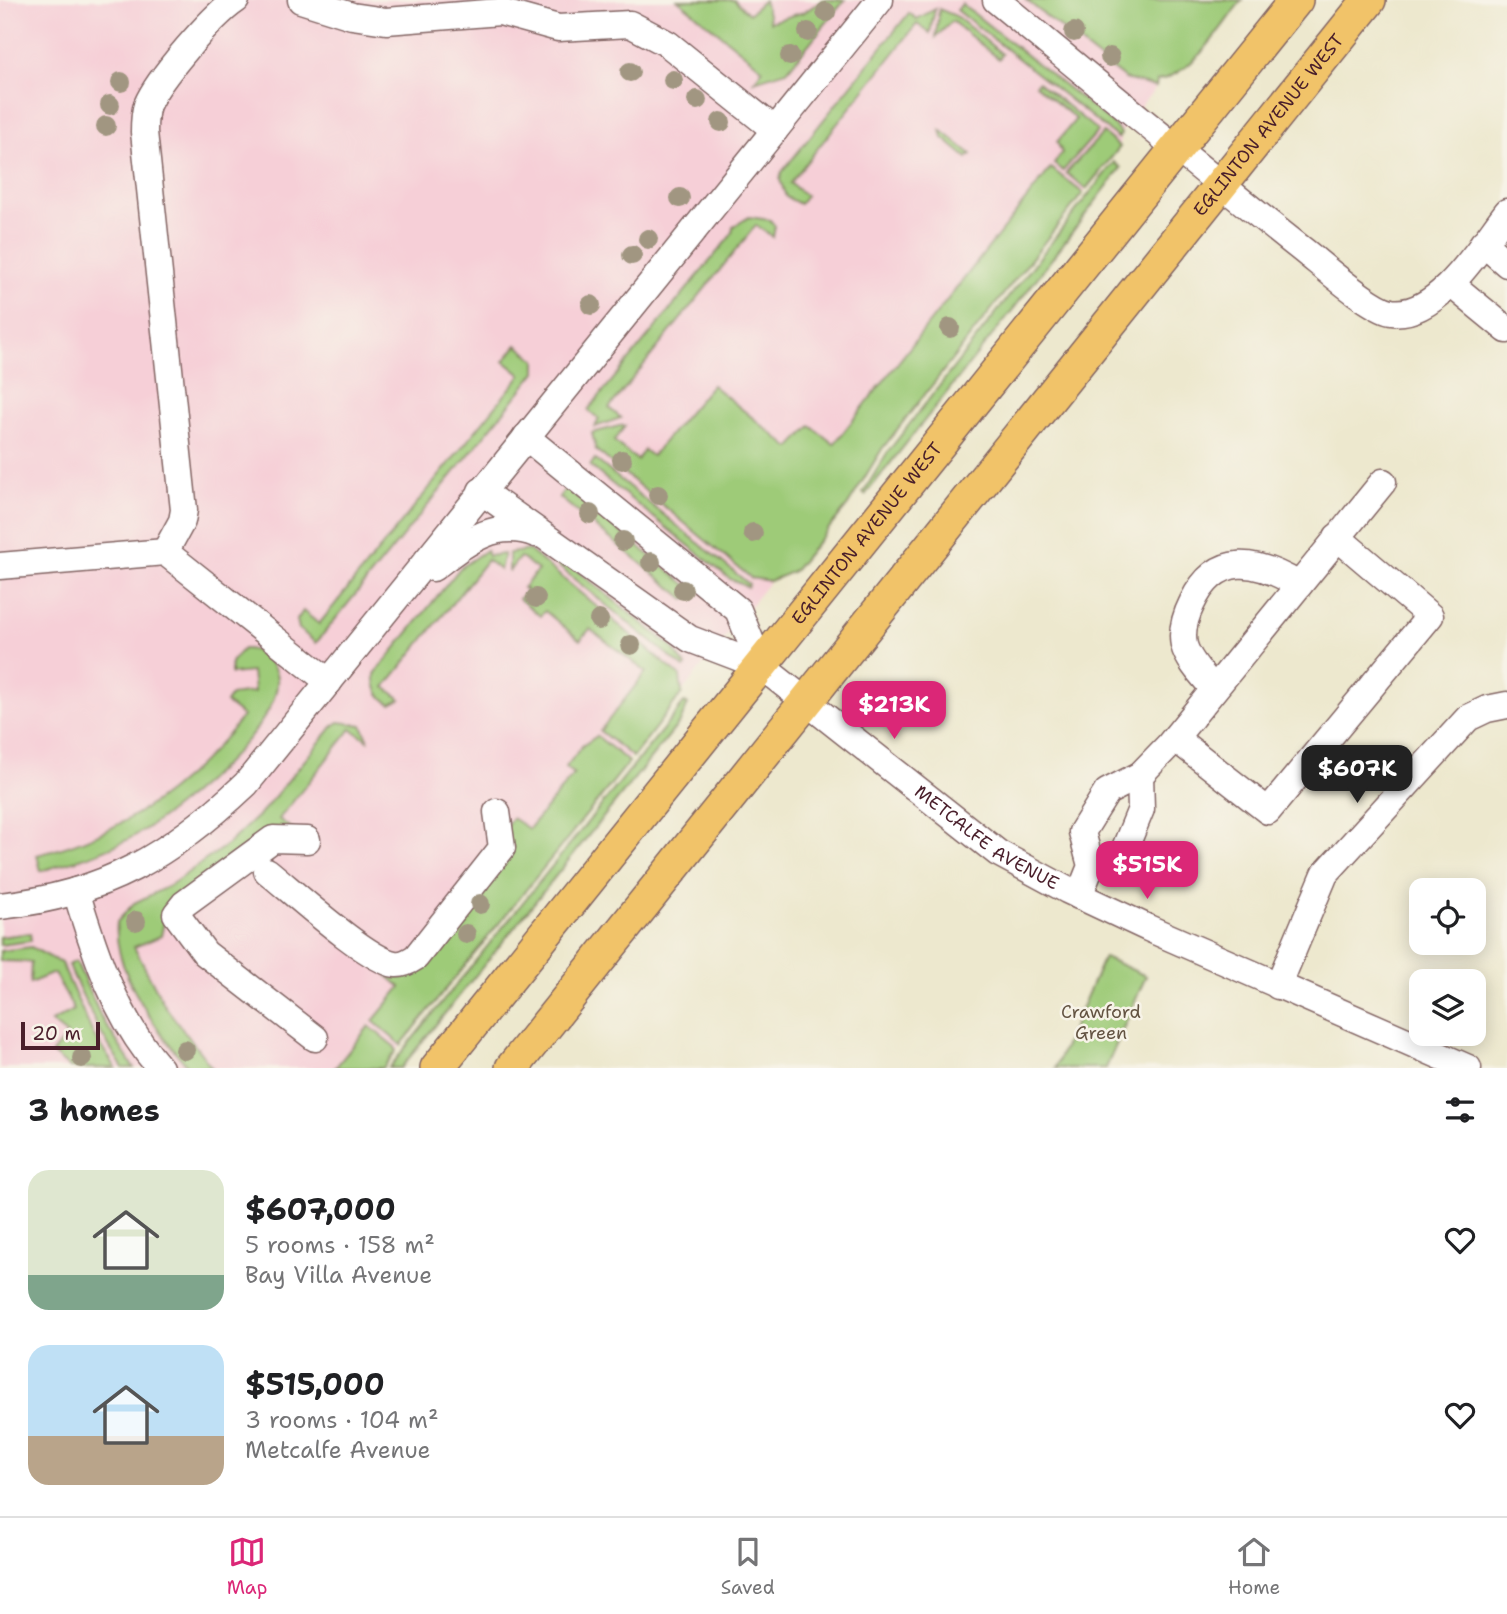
<!DOCTYPE html>
<meta charset="utf-8">
<style>
:root{--surface:#fff;--page:#f6f6f6;--text:#202124;--muted:#757577;--line:#e0e0e0;--accent:#db2777}
body{margin:0;font-family:"Shantell Sans",sans-serif;background:var(--page);color:var(--text);height:100vh;display:flex;flex-direction:column;font-size:26px;white-space:nowrap}
*{box-sizing:border-box;margin:0}
p{font-size:23px;color:var(--muted)}
.icon{flex:none;width:38px;height:38px;fill:none;stroke:currentColor;stroke-width:2;stroke-linecap:round;stroke-linejoin:round}
.map{position:relative;height:1068px;overflow:hidden}
.details{display:flex;flex-direction:column;background:var(--surface);flex:1}
.details>*{flex:none}
.tools{position:absolute;left:1409px;top:878px;display:grid;gap:14px}
.tools a{display:grid;place-items:center;width:77px;height:77px;border-radius:14px;background:var(--surface);box-shadow:0 4px 18px #0003;font-size:35px}
.scale{position:absolute;left:21px;bottom:18px;width:79px;box-sizing:border-box;padding-left:7px;border:4px solid #4a1f2b;border-top:0;font-size:19px;line-height:24px;white-space:nowrap;color:#4a1f2b;-webkit-text-stroke:5px #f7f3e8;paint-order:stroke}
.price{position:absolute;translate:-50% -60px;padding:0 16px;border-radius:14px;background:var(--accent);color:#fff;font-size:23px;line-height:46px;filter:drop-shadow(0 2px 4px #0008)}
.price::after{content:'';position:absolute;left:50%;top:42px;width:21px;height:16px;margin-left:-10px;background:inherit;clip-path:polygon(0 0,100% 0,50% 100%)}
.price.selected{background:#222;color:#fff}
ul{padding:0;list-style:none}
li{display:flex;align-items:center;gap:21px;height:175px;padding:0 28px}
li span{display:grid;place-items:center;flex:none;width:196px;height:140px;border-radius:21px;color:#555}
li>.icon{margin-inline-start:auto}
span .icon{width:84px;height:84px;fill:#fffc;stroke-width:1}
li b{font-size:30px}
h2{display:flex;justify-content:space-between;align-items:center;height:84px;padding:0 28px;font-size:30px}
.tabs{display:flex;justify-content:space-around;align-items:center;height:98px;border-top:2px solid var(--line);background:var(--surface);font-size:19px;color:var(--muted)}
.tabs a{display:grid;justify-items:center;gap:4px}
.tabs .selected{color:var(--accent)}
.map>svg:first-child{display:block}
.built{fill:#f6cfd7}
.green{fill:#9ecb78;stroke:#747552;stroke-width:2}
.lines{fill:none;stroke-linecap:round;stroke-linejoin:round}
.minor-casing{stroke:#836564;stroke-width:29}
.major-casing{stroke:#836564;stroke-width:36}
.minor{stroke:#fff;stroke-width:26}
.major{stroke:#f1c369;stroke-width:33}
.tree{fill:#a19681}
.labels{text-anchor:middle;dominant-baseline:central;stroke-width:5;stroke-linejoin:round;paint-order:stroke}
.street-label{font-size:18px;fill:#4a1f2b;stroke:#f7f3e8}
.park-label{font-size:18px;fill:#635342;stroke:#f7f3e8}
</style>
<div class="map">
<svg width="1507" height="1068" viewBox="0 0 1507 1068">
<rect width="100%" height="100%" fill="#f7f3e8"/>
<filter id="ink" filterUnits="userSpaceOnUse"><feTurbulence type="fractalNoise" baseFrequency=".0143" numOctaves="2"/><feDisplacementMap in="SourceGraphic" scale="14" xChannelSelector="R" yChannelSelector="G"/><feConvolveMatrix kernelMatrix="1 2 1 2 8 2 1 2 1" color-interpolation-filters="sRGB"/></filter>
<filter id="wash" filterUnits="userSpaceOnUse"><feTurbulence type="fractalNoise" baseFrequency=".00686" numOctaves="4" result="noise"/><feDisplacementMap in="SourceGraphic" scale="28" xChannelSelector="R" yChannelSelector="G"/><feGaussianBlur stdDeviation="1.57" result="paint"/><feColorMatrix in="noise" values="0 0 0 0 0 0 0 0 0 0 0 0 0 0 0 0 0 1.4 0 .05"/><feComposite in="paint" operator="in"/></filter>
<g filter="url(#wash)">
<rect width="100%" height="100%" fill="#ede8ce"/>
<path class="built" d="M 0,0 L 1026,0 L 1125,79 L 1156,87 L 1120,133 L 1120,147 L 882,449 L 848,505 L 794,571 L 770,581 L 383,1068 L 0,1068 Z"/>
<g class="green">
<path d="M 678,0 L 734,0 L 749,14 L 764,0 L 770,22 L 804,12 L 823,0 L 845,0 L 787,71 L 754,81 L 763,69 Z"/>
<path d="M 1026,0 L 1242,0 C 1218,30 1196,72 1157,81 L 1156,87 L 1125,79 Z"/>
<path d="M 962,4 L 1113,124 L 1121,134 L 1118,138 L 957,10 Z"/>
<path d="M 935,9 L 930,33 L 917,24 L 790,183 L 806,196 L 800,204 L 786,197 L 780,180 L 782,172 L 909,13 L 917,19 Z"/>
<path d="M 939,9 L 956,16 L 1002,54 L 999,59 L 952,21 L 936,37 Z"/>
<path d="M 1038,82 L 1098,131 L 1063,171 L 1054,164 L 1062,153 L 1057,142 L 1076,119 L 1035,85 Z"/>
<path d="M 941,130 L 971,154 L 967,158 L 943,138 Z"/>
<path d="M 1103,133 L 1120,147 L 1086,189 L 1066,173 Z"/>
<path d="M 1114,162 L 1121,168 L 1015,307 L 865,495 L 863,493 L 887,453 Z"/>
<path d="M 1051,168 L 1083,193 L 882,449 L 848,505 L 794,571 L 770,581 L 751,578 L 596,450 L 592,433 L 623,425 L 625,426 L 614,441 L 637,460 L 644,450 L 652,456 L 712,385 L 790,448 L 811,426 L 834,444 Z"/>
<path d="M 749,217 L 770,220 L 775,226 L 773,237 L 756,225 L 609,408 L 621,418 L 595,427 L 599,419 L 588,410 L 732,234 L 733,227 Z"/>
<path d="M 517,345 L 536,360 L 536,372 L 316,643 L 299,629 L 297,620 L 303,611 L 319,624 L 521,375 L 504,361 Z"/>
<path d="M 595,459 L 749,584 L 747,587 L 730,579 L 590,466 Z"/>
<path d="M 566,488 L 693,590 L 685,599 L 559,497 Z"/>
<path d="M 538,547 L 556,554 L 671,646 L 686,666 L 684,668 L 537,549 Z"/>
<path d="M 486,550 L 488,556 L 504,554 L 500,570 L 487,560 L 385,687 L 401,699 L 391,704 C 379,698 374,687 375,674 L 460,568 Z"/>
<path d="M 529,550 L 680,676 L 682,693 L 633,757 L 600,731 L 646,672 L 590,629 L 580,640 L 545,611 L 540,616 L 519,599 L 527,590 L 523,588 L 538,570 L 520,557 L 509,571 L 509,553 Z"/>
<path d="M 243,649 C 257,648 266,656 273,667 C 302,712 172,814 136,835 C 106,852 74,861 41,871 L 37,855 C 124,834 189,785 243,716 L 226,703 L 231,695 L 254,692 L 252,672 L 231,674 L 231,662 Z"/>
<path d="M 684,703 L 688,704 L 680,722 L 401,1068 L 389,1068 Z"/>
<path d="M 339,722 L 362,725 L 368,740 L 351,729 L 279,819 L 293,830 L 166,913 L 161,936 L 134,947 L 165,1006 L 212,1068 L 189,1068 C 158,1032 112,971 117,922 L 134,903 L 169,886 L 228,844 L 262,812 L 333,726 Z"/>
<path d="M 597,736 L 629,762 L 401,1045 L 373,1021 L 401,987 L 388,976 L 402,978 L 412,974 L 510,852 L 505,827 L 512,818 L 529,829 L 574,774 L 566,767 L 582,746 Z"/>
<path d="M 30,933 L 31,941 L 0,945 L 0,937 Z"/>
<path d="M 31,947 L 61,963 L 93,1034 L 116,1068 L 70,1068 L 52,1053 L 67,1035 L 51,1022 L 74,1010 L 54,973 L 30,983 L 31,962 L 0,961 L 0,951 Z"/>
<path d="M 1104,957 L 1146,976 L 1106,1068 L 1055,1068 Z"/>
<path d="M 76,961 L 101,1017 L 134,1068 L 123,1068 L 99,1030 L 68,965 Z"/>
<path d="M 369,1026 L 395,1047 L 396,1051 L 383,1068 L 335,1068 Z"/>
</g>
</g>
<g filter="url(#ink)">
<g class="lines">
<g class="minor-casing">
<g id="minor">
<path d="M 236,0 C 212,16 158,79 147,105 C 144,114 144,123 144,132 L 184,510 L 182,521 L 165,552 L 329,682"/>
<path d="M 301,0 L 352,16 L 386,21 L 500,12 L 558,28 L 630,24 L 668,44 L 775,130"/>
<path d="M 996,0 C 1098,84 1200,169 1304,251 C 1323,266 1370,308 1391,312 C 1438,319 1482,244 1507,212"/>
<path d="M 1483,243 L 1507,264"/>
<path d="M 1451,284 L 1507,330"/>
<path d="M 526,437 L 738,610 L 761,666"/>
<path id="s1" d="M 481,491 L 690,639 L 761,666 L 998,853 L 1067,890 L 1148,928 L 1468,1068"/>
<path d="M 0,566 L 165,552"/>
<path d="M 433,568 C 466,543 494,518 536,534"/>
<path d="M 1214,689 C 1204,677 1188,661 1184,645 C 1181,631 1186,615 1192,603 C 1217,550 1257,560 1299,585"/>
<path d="M 1175,738 L 1268,811 L 1430,616 L 1337,537"/>
<path d="M 307,840 L 273,839 L 184,904 L 176,914 L 205,953 L 315,1038"/>
<path d="M 1091,866 L 1123,853 L 1141,809 L 1140,775"/>
<path d="M 267,871 C 292,891 367,960 395,964 C 403,965 410,961 416,957 L 502,848 L 497,812"/>
<path d="M 76,891 C 95,954 116,1018 160,1068"/>
<path d="M 1079,896 L 1091,866 L 1082,832 L 1107,792 L 1140,775 L 1169,745 L 1383,482"/>
<path d="M 0,906 C 104,895 171,855 246,784 L 880,0"/>
<path d="M 1278,986 L 1325,874 L 1468,718 L 1487,709 L 1507,705"/>
</g>
</g>
<g class="major-casing">
<g id="major">
<path id="s2" d="M 437,1068 L 1296,0"/>
<path id="s3" d="M 512,1068 L 1369,0"/>
</g>
</g>
<use href="#minor" class="minor"/>
<use href="#major" class="major"/>
</g>
<g class="tree">
<circle cx="826" cy="12" r="10"/>
<circle cx="808" cy="32" r="10"/>
<circle cx="1074" cy="32" r="10"/>
<circle cx="790" cy="56" r="10"/>
<circle cx="1110" cy="57" r="10"/>
<circle cx="630" cy="72" r="10"/>
<circle cx="673" cy="80" r="10"/>
<circle cx="121" cy="82" r="10"/>
<circle cx="697" cy="100" r="10"/>
<circle cx="110" cy="105" r="10"/>
<circle cx="721" cy="122" r="10"/>
<circle cx="106" cy="126" r="10"/>
<circle cx="680" cy="198" r="10"/>
<circle cx="648" cy="239" r="10"/>
<circle cx="632" cy="255" r="10"/>
<circle cx="591" cy="305" r="10"/>
<circle cx="950" cy="328" r="10"/>
<circle cx="622" cy="460" r="10"/>
<circle cx="658" cy="495" r="10"/>
<circle cx="590" cy="514" r="10"/>
<circle cx="753" cy="533" r="10"/>
<circle cx="623" cy="541" r="10"/>
<circle cx="651" cy="562" r="10"/>
<circle cx="683" cy="590" r="10"/>
<circle cx="536" cy="598" r="10"/>
<circle cx="599" cy="620" r="10"/>
<circle cx="631" cy="645" r="10"/>
<circle cx="480" cy="904" r="10"/>
<circle cx="136" cy="921" r="10"/>
<circle cx="466" cy="934" r="10"/>
<circle cx="185" cy="1050" r="10"/>
<circle cx="82" cy="1058" r="10"/>
</g>
</g>
<g class="labels">
<g class="street-label">
<text stroke="none"><textPath href="#s3" startOffset="1209">EGLINTON AVENUE WEST</textPath></text>
<text stroke="none"><textPath href="#s2" startOffset="686">EGLINTON AVENUE WEST</textPath></text>
<text stroke="none"><textPath href="#s1" startOffset="616">METCALFE AVENUE</textPath></text>
</g>
<g class="park-label">
<text x="1101" y="1012">Crawford<tspan x="1101" dy="21">Green</tspan></text>
</g>
</g>
</svg>
<div class="tools">
<a><svg class="icon" aria-label="locate" viewBox="0 0 24 24"><circle cx="12" cy="12" r="6"/><path d="M12 2v4M12 18v4M2 12h4M18 12h4"/></svg></a>
<a><svg class="icon" aria-label="layers" viewBox="0 0 24 24"><path d="M12 4l9 5-9 5-9-5zM3 14l9 5 9-5"/></svg></a>
</div>
<div class="scale">20 m</div>
<b class="price" style="left:894px;top:741px">$213K</b>
<b class="price selected" style="left:1357px;top:805px">$607K</b>
<b class="price" style="left:1147px;top:901px">$515K</b>
</div>
<section class="details">
<h2>3 homes<svg class="icon" aria-label="filters" viewBox="0 0 24 24"><path d="M4 7h16M4 17h16"/><circle cx="9" cy="7" r="2"/><circle cx="15" cy="17" r="2"/></svg></h2>
<ul>
<li><span style="background:linear-gradient(#dfe7d0 75%,#7fa58c 0)"><svg class="icon" aria-label="home" viewBox="0 0 24 24"><path d="M3 11l9-7 9 7M6 9v11h12V9"/></svg></span><div><b>$607,000</b><p>5 rooms · 158 m²</p><p>Bay Villa Avenue</p></div><svg class="icon" aria-label="heart" viewBox="0 0 24 24"><path d="M12 20l-8-8c-3-5 5-10 8-4 3-6 11-1 8 4z"/></svg></li>
<li><span style="background:linear-gradient(#bfe0f5 65%,#b9a48a 0)"><svg class="icon" aria-label="home" viewBox="0 0 24 24"><path d="M3 11l9-7 9 7M6 9v11h12V9"/></svg></span><div><b>$515,000</b><p>3 rooms · 104 m²</p><p>Metcalfe Avenue</p></div><svg class="icon" aria-label="heart" viewBox="0 0 24 24"><path d="M12 20l-8-8c-3-5 5-10 8-4 3-6 11-1 8 4z"/></svg></li>
</ul>
</section>
<nav class="tabs">
<a class="selected"><svg class="icon" aria-label="map" viewBox="0 0 24 24"><path d="M3 6l6-2 6 2 6-2v14l-6 2-6-2-6 2zM9 4v14M15 6v14"/></svg>Map</a>
<a><svg class="icon" aria-label="saved" viewBox="0 0 24 24"><path d="M7 4h10v16l-5-4-5 4z"/></svg>Saved</a>
<a><svg class="icon" aria-label="home" viewBox="0 0 24 24"><path d="M3 11l9-7 9 7M6 9v11h12V9"/></svg>Home</a>
</nav>
